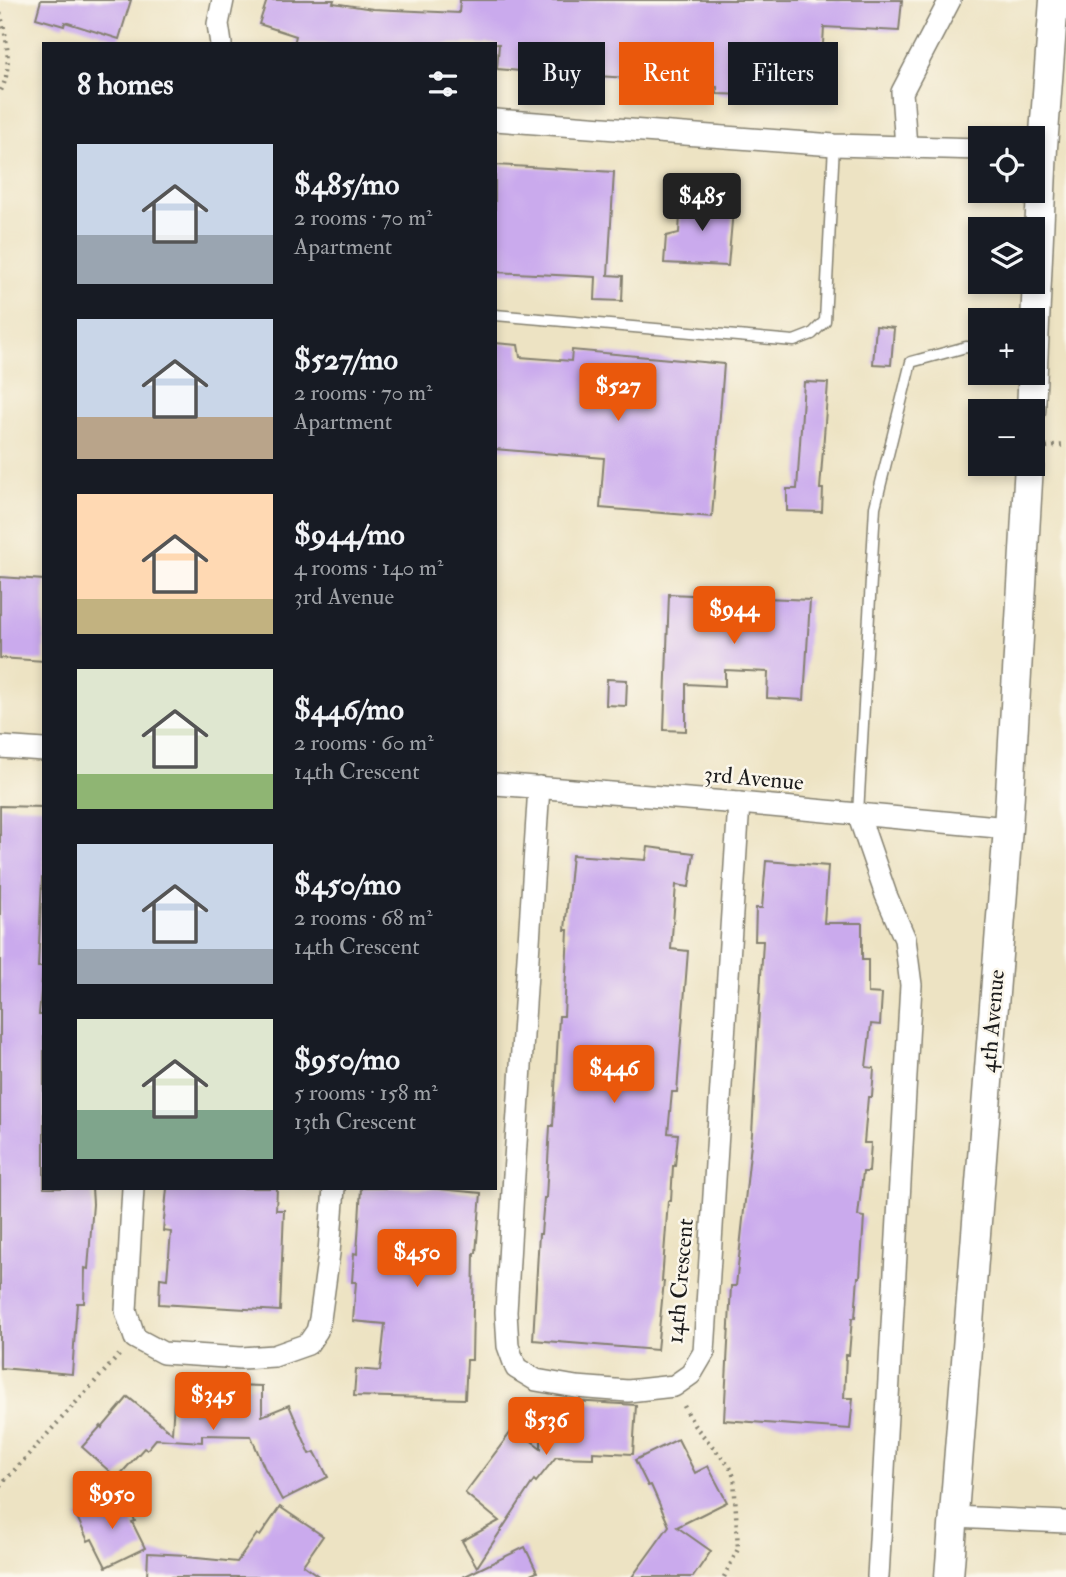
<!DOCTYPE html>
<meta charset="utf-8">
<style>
:root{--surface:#171b24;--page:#242831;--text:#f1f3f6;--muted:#9ea1a6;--accent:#ea580c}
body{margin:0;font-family:"IM FELL Double Pica",serif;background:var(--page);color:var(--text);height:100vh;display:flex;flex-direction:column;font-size:26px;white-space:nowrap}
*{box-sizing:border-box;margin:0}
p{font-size:23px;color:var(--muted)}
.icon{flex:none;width:38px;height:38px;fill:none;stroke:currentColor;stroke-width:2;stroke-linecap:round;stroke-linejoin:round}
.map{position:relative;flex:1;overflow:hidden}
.side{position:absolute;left:42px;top:42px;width:455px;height:1148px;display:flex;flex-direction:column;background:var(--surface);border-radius:0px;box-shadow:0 4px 10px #0003}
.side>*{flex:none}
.banner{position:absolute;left:518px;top:42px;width:443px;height:63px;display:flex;gap:14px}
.buttons{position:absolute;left:968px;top:126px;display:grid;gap:14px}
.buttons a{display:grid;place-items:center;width:77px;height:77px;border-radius:0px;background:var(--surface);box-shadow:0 4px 10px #0003;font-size:35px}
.price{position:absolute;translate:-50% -60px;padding:0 16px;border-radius:7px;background:var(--accent);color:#fff;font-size:23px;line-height:46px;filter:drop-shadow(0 2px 4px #0008)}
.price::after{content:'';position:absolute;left:50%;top:42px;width:21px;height:16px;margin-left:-10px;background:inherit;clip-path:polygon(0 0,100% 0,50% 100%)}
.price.selected{background:#222;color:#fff}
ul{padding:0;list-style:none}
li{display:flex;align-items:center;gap:21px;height:175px;padding:0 35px}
li span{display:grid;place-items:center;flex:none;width:196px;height:140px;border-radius:0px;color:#555}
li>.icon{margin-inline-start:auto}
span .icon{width:84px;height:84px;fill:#fffc;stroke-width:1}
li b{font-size:30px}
h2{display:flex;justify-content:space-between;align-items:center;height:84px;padding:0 35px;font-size:30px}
.tag{padding:0 24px;border-radius:0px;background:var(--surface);box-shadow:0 4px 10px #0003;font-size:24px;line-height:63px}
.tag.selected{background:var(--accent);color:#fff}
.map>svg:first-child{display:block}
.building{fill:#caaaed}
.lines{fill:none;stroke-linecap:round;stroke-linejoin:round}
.service-casing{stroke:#848070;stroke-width:13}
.minor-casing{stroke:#848070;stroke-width:24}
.tertiary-casing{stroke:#848070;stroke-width:31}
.path{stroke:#848070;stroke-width:4.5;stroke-dasharray:2 5;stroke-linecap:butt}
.service{stroke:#fff;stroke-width:10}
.minor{stroke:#fff;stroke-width:21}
.tertiary{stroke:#fff;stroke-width:28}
.labels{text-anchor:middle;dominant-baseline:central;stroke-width:5;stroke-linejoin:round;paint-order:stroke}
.street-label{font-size:23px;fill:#1c1c1c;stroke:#fbf7ec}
</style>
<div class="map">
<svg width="1066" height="1577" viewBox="0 0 1066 1577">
<rect width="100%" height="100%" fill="#fbf7ec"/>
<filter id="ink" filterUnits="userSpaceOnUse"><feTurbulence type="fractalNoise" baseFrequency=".0143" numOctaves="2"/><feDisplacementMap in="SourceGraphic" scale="14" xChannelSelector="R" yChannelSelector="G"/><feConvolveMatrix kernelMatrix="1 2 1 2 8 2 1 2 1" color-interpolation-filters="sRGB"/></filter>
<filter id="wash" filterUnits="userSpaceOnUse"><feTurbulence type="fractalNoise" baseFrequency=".00686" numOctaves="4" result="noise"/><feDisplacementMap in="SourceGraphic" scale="28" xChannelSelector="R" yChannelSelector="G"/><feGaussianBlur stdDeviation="1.57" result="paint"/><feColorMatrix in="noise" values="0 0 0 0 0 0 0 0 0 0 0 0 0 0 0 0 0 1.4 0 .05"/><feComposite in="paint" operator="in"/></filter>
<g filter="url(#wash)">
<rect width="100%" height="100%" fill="#ede3c3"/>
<g id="blocks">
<g class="building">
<path d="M 41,0 L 131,0 L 119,39 L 65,22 L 64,26 L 36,18 Z"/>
<path d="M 267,0 L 334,0 L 333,3 L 373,9 L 459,13 L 460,0 L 902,0 L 899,31 L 824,27 L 820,93 L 795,91 L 795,88 L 750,86 L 749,95 L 717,94 L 717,87 L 642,82 L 643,79 L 597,76 L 561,77 L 532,75 L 532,72 L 497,69 L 499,44 L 294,44 L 296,36 L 259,24 Z"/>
<path d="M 495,165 L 614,172 L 608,275 L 623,276 L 622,301 L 595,300 L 596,277 L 495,272 Z"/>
<path d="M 681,196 L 734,199 L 728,266 L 664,263 L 666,236 L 679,233 Z"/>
<path d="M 876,326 L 894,328 L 891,365 L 873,364 Z"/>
<path d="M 495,343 L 518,345 L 520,357 L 571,361 L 572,350 L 724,364 L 712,517 L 600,508 L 604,458 L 495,449 Z"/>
<path d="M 804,382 L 828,383 L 820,489 L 823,489 L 822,512 L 787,511 L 787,489 L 797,489 Z"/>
<path d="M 0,577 L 44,580 L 44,661 L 0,658 Z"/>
<path d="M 669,594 L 810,600 L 804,700 L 767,698 L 768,672 L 725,670 L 725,686 L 686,684 L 686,731 L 664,730 Z"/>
<path d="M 607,679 L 627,680 L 626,706 L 606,705 Z"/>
<path d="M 0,806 L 44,807 L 44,878 L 42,878 L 38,967 L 43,967 L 39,1015 L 44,1015 L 44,1188 L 92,1188 L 93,1204 L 88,1269 L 85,1268 L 84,1303 L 77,1303 L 72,1374 L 0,1368 Z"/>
<path d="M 648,847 L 694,853 L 689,887 L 676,885 L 671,949 L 688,951 L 677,1092 L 672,1092 L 668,1133 L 678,1134 L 675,1166 L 673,1166 L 671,1201 L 668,1201 L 662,1281 L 664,1281 L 657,1350 L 533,1340 L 539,1234 L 541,1234 L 544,1198 L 546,1198 L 550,1126 L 553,1126 L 559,1016 L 564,1016 L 568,930 L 565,930 L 572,855 L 646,860 Z"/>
<path d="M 766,861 L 828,866 L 824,923 L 862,923 L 862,960 L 868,960 L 868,993 L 882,994 L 880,1025 L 871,1024 L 866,1067 L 874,1068 L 872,1097 L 868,1097 L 864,1143 L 871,1143 L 869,1172 L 863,1172 L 858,1216 L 864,1217 L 860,1277 L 858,1277 L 855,1318 L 852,1318 L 849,1355 L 846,1355 L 844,1398 L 853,1398 L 850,1429 L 724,1420 L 731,1286 L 736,1286 L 752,1134 L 763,941 L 755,941 L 756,908 L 762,908 Z"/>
<path d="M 167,1188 L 277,1188 L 276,1210 L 284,1210 L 280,1311 L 159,1304 L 160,1278 L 167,1279 L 171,1232 L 163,1231 Z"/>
<path d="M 361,1188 L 428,1188 L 481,1193 L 476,1253 L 474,1253 L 472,1360 L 467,1360 L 465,1399 L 354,1396 L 356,1369 L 380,1371 L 385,1324 L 353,1321 L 356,1282 L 352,1282 L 354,1253 L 357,1254 Z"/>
<path d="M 175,1383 L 262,1386 L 262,1416 L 289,1405 L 310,1454 L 315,1452 L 328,1477 L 282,1500 L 264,1467 L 251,1436 L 202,1435 L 202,1442 L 156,1439 L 147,1450 L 144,1448 L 117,1478 L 82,1447 L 101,1426 L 102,1428 L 128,1397 L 172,1433 Z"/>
<path d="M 542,1399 L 636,1405 L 633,1454 L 593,1452 L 593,1458 L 556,1457 L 536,1482 L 534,1480 L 477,1567 L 462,1541 L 499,1521 L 465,1493 L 514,1428 L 541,1448 Z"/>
<path d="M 678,1439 L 695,1473 L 708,1466 L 727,1502 L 677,1527 L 711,1551 L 693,1577 L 632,1577 L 669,1526 L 651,1485 L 648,1486 L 635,1460 Z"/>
<path d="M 125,1496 L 135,1521 L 132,1522 L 145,1548 L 106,1567 L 92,1539 L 88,1541 L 77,1517 Z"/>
<path d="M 280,1507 L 323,1536 L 303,1565 L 320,1577 L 147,1577 L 148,1553 L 187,1555 L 187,1557 L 237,1562 L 257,1534 L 260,1536 Z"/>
<path d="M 525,1547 L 537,1572 L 526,1577 L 463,1577 Z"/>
</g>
</g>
</g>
<g filter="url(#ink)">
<use href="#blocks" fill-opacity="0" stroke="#848070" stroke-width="2"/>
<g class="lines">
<g class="service-casing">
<g id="service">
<path d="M 495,315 L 794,341 L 812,334 L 825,321 L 834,145"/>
<path d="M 858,814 L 875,507 L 911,362 L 966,347 L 980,348"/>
</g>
</g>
<g class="minor-casing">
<g id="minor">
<path d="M 221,44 L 218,24 L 223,0"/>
<path d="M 495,120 L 834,145 L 980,149"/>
<path d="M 906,147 L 902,92 L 950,0"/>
<path d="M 0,747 L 44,750"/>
<path d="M 495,784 L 739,803 L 1008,828"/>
<path d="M 539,787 L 513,1190 L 506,1312 L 508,1346 L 516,1368 L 536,1380 L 576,1387 L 628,1391 L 674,1386 L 691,1374 L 704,1352 L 739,803"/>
<path d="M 858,814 L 886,895 L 905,939 L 911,985 L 878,1577"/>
<path d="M 133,1188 L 126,1311 L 135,1338 L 163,1353 L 241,1358 L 274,1356 L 308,1344 L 317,1331 L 320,1319 L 329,1253 L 334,1188"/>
<path d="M 953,1517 L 1066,1522"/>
</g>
</g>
<g class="tertiary-casing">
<g id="tertiary">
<path d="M 1031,411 L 1043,147 L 1054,0"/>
<path d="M 949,1577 L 1008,828 L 1029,464"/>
</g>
</g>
<g class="path">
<path d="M 0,13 C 7,37 13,70 0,92"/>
<path d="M 1046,447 L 1066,445"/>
<path d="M 684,1406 L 694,1425 L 730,1467 L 734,1477 L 738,1549 L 724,1577"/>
<path d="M 0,1486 L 122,1352"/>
</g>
<use href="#service" class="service"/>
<use href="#minor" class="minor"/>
<use href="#tertiary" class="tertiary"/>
</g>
</g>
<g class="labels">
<g class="street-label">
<text transform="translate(754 778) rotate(5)">3rd Avenue</text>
<text transform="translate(992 1021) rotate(-85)">4th Avenue</text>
<text transform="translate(680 1281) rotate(-85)">14th Crescent</text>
</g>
</g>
</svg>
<div class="buttons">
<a><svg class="icon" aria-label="locate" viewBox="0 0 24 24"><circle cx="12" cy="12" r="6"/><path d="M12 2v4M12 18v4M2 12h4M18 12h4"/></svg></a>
<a><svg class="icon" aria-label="layers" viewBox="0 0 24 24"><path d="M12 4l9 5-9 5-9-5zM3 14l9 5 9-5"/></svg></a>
<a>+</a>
<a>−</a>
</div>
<b class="price selected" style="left:702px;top:233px">$485</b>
<b class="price" style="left:618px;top:423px">$527</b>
<b class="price" style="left:734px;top:646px">$944</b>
<b class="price" style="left:614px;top:1105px">$446</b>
<b class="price" style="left:417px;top:1289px">$450</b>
<b class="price" style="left:213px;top:1432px">$345</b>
<b class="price" style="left:546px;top:1457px">$536</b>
<b class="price" style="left:112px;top:1531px">$950</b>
<div class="banner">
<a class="tag">Buy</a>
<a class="tag selected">Rent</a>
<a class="tag">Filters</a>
</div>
<section class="side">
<h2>8 homes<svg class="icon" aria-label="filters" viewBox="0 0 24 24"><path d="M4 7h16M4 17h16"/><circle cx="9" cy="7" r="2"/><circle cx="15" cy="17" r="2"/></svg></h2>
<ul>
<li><span style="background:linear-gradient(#c9d6e8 65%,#9aa5b1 0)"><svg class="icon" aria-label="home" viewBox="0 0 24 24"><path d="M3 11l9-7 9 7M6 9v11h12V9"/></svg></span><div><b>$485/mo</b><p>2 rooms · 70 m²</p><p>Apartment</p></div></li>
<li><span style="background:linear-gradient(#c9d6e8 70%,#b9a48a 0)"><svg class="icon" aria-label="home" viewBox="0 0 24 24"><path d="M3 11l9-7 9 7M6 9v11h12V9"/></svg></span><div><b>$527/mo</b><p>2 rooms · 70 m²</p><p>Apartment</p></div></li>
<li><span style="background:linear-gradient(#ffd9b3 75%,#c2b280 0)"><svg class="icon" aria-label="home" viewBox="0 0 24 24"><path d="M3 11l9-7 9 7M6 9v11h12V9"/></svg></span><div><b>$944/mo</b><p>4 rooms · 140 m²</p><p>3rd Avenue</p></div></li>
<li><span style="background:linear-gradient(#dfe7d0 75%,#8fb573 0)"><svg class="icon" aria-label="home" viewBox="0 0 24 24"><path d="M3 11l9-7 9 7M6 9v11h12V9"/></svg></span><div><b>$446/mo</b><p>2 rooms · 60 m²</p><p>14th Crescent</p></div></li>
<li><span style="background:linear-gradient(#c9d6e8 75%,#9aa5b1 0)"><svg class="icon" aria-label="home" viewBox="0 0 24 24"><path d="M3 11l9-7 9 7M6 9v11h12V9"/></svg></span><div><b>$450/mo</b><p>2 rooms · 68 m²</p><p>14th Crescent</p></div></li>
<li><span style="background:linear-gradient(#dfe7d0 65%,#7fa58c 0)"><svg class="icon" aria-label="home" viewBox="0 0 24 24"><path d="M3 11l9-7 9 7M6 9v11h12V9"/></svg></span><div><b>$950/mo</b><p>5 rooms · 158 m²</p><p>13th Crescent</p></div></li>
</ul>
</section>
</div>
